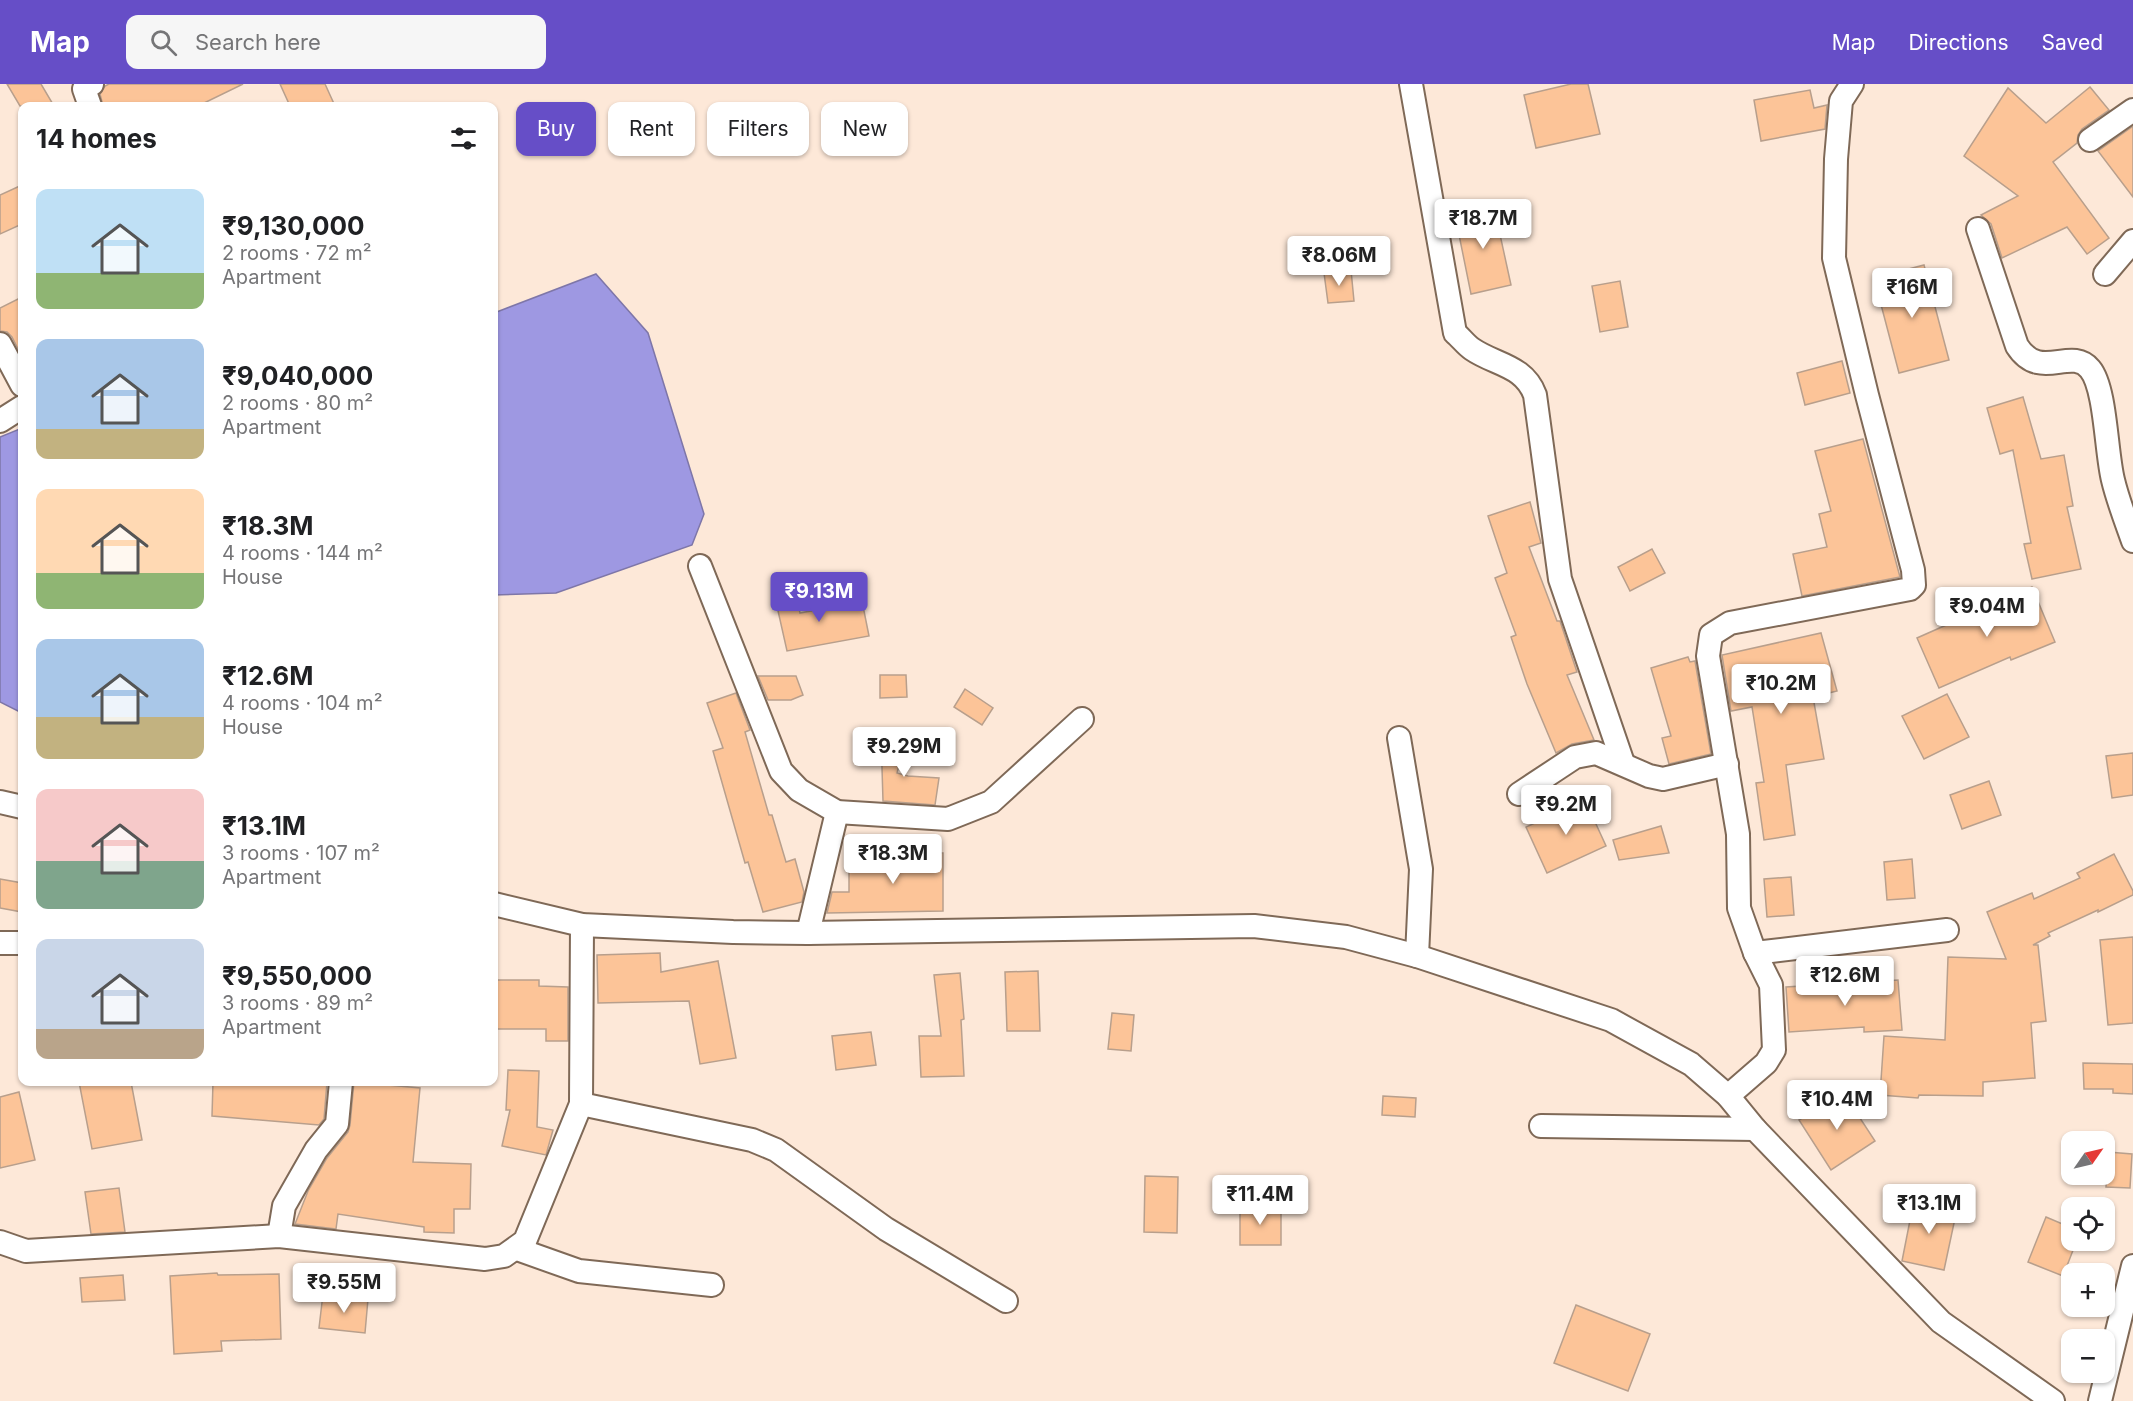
<!DOCTYPE html>
<meta charset="utf-8">
<style>
:root{--surface:#fff;--page:#f6f6f6;--text:#202124;--muted:#757577;--accent:#664ec7}
body{margin:0;font-family:Inter,sans-serif;background:var(--page);color:var(--text);height:100vh;display:flex;flex-direction:column;font-size:22px;white-space:nowrap}
*{box-sizing:border-box;margin:0}
p{font-size:20px;color:var(--muted)}
.icon{flex:none;width:33px;height:33px;fill:none;stroke:currentColor;stroke-width:2;stroke-linecap:round;stroke-linejoin:round}
.map{position:relative;flex:1;overflow:hidden}
.sheet{position:absolute;left:18px;top:18px;width:480px;height:984px;display:flex;flex-direction:column;background:var(--surface);border-radius:12px;box-shadow:0 2px 4px #0004}
.sheet>*{flex:none}
.hud{position:absolute;left:516px;top:18px;width:570px;height:54px;display:flex;gap:12px}
.needle{width:39px;rotate:56deg}
.tools{position:absolute;left:2061px;top:1047px;display:grid;gap:12px}
.tools a{display:grid;place-items:center;width:54px;height:54px;border-radius:12px;background:var(--surface);box-shadow:0 2px 4px #0004;font-size:30px}
.price{position:absolute;translate:-50% -51px;padding:0 14px;border-radius:6px;background:#fff;color:#222;font-size:20px;line-height:39px;filter:drop-shadow(0 2px 3px #0008)}
.price::after{content:'';position:absolute;left:50%;top:36px;width:18px;height:14px;margin-left:-9px;background:inherit;clip-path:polygon(0 0,100% 0,50% 100%)}
.price.active{background:var(--accent);color:#fff}
ul{padding:0;list-style:none}
li{display:flex;align-items:center;gap:18px;height:150px;padding:0 18px}
li span{display:grid;place-items:center;flex:none;width:168px;height:120px;border-radius:12px;color:#555}
li>.icon{margin-inline-start:auto}
span .icon{width:72px;height:72px;fill:#fffc;stroke-width:1}
li b{font-size:26px}
h2{display:flex;justify-content:space-between;align-items:center;height:72px;padding:0 18px;font-size:26px}
.tag{padding:0 21px;border-radius:12px;background:var(--surface);box-shadow:0 2px 4px #0004;font-size:21px;line-height:54px}
.tag.active{background:var(--accent);color:#fff}
header{display:flex;align-items:center;gap:36px;box-sizing:border-box;height:84px;padding:0 30px;background:var(--accent);color:#fff}
header strong{font-size:28px}
nav{display:flex;gap:33px;margin-inline-start:auto;font-size:21px}
.search{width:420px;height:54px;background:var(--page);display:flex;align-items:center;gap:15px;box-sizing:border-box;padding:0 21px;border-radius:12px;color:var(--muted);font-size:22px}
.map>svg:first-child{display:block}
.water{fill:#9e98e2;stroke:#7e76a8;stroke-width:1.5}
.building{fill:#fcc498;stroke:#b89f8c;stroke-width:1.5}
.lines{fill:none;stroke-linecap:round;stroke-linejoin:round}
.minor-casing{stroke:#7f6957;stroke-width:26}
.minor{stroke:#fff;stroke-width:22}
</style>
<header>
<strong>Map</strong>
<div class="search"><svg class="icon" aria-label="search" viewBox="0 0 24 24"><circle cx="10" cy="10" r="6"/><path d="M15 15l6 6"/></svg>Search here</div>
<nav><a>Map</a><a>Directions</a><a>Saved</a></nav>
</header>
<div class="map">
<svg width="2133" height="1317" viewBox="0 0 2133 1317">
<rect width="100%" height="100%" fill="#fde8d8"/>
<g class="water">
<path d="M 596,190 L 648,249 L 704,430 L 692,461 L 556,509 L 494,511 L 494,229 Z"/>
<path d="M 22,344 L 22,629 L 0,618 L 0,353 Z"/>
</g>
<g class="building">
<path d="M 7,0 L 41,0 L 54,22 L 20,22 Z"/>
<path d="M 109,0 L 243,0 L 198,22 L 103,22 L 100,10 L 105,2 Z"/>
<path d="M 280,0 L 325,0 L 335,22 L 290,22 Z"/>
<path d="M 1571,0 L 1588,0 L 1600,50 L 1536,64 L 1524,11 Z"/>
<path d="M 2090,3 L 2109,26 L 2082,45 L 2078,51 L 2077,59 L 2053,78 L 2109,154 L 2087,170 L 2067,143 L 2002,174 L 1991,140 L 1981,131 L 2018,112 L 1964,72 L 2008,4 L 2046,39 Z"/>
<path d="M 1810,6 L 1814,24 L 1827,21 L 1825,45 L 1761,57 L 1754,16 Z"/>
<path d="M 2133,42 L 2133,113 L 2098,67 Z"/>
<path d="M 22,101 L 22,140 L 0,150 L 0,111 Z"/>
<path d="M 1494,123 L 1511,201 L 1471,210 L 1455,131 Z"/>
<path d="M 1924,181 L 1949,276 L 1899,289 L 1874,194 Z"/>
<path d="M 1351,186 L 1354,217 L 1328,219 L 1324,189 Z"/>
<path d="M 1620,197 L 1628,243 L 1600,248 L 1592,202 Z"/>
<path d="M 22,213 L 22,273 L 12,253 L 7,248 L 0,247 L 0,224 Z"/>
<path d="M 1842,277 L 1850,309 L 1805,321 L 1797,289 Z"/>
<path d="M 2023,313 L 2041,375 L 2064,371 L 2073,422 L 2067,423 L 2081,485 L 2032,495 L 2024,460 L 2031,459 L 2013,366 L 2000,370 L 1987,324 Z"/>
<path d="M 1863,355 L 1900,493 L 1802,512 L 1793,470 L 1827,463 L 1819,430 L 1831,427 L 1815,367 Z"/>
<path d="M 1530,418 L 1541,459 L 1529,463 L 1557,537 L 1560,537 L 1577,588 L 1567,591 L 1594,656 L 1572,660 L 1556,669 L 1527,600 L 1511,553 L 1516,551 L 1495,494 L 1507,489 L 1488,432 Z"/>
<path d="M 1652,465 L 1665,489 L 1630,507 L 1618,483 Z"/>
<path d="M 2032,503 L 2055,558 L 2011,576 L 2010,573 L 1939,604 L 1917,554 Z"/>
<path d="M 795,505 L 800,529 L 862,517 L 869,552 L 787,567 L 774,509 Z"/>
<path d="M 1821,549 L 1837,607 L 1813,613 L 1824,675 L 1786,681 L 1795,751 L 1764,756 L 1756,699 L 1764,698 L 1752,623 L 1731,627 L 1722,571 Z"/>
<path d="M 1688,573 L 1690,578 L 1695,577 L 1711,670 L 1669,680 L 1662,654 L 1671,652 L 1651,584 Z"/>
<path d="M 880,591 L 906,591 L 907,613 L 880,614 Z"/>
<path d="M 758,592 L 796,592 L 803,611 L 791,616 L 768,616 Z"/>
<path d="M 965,605 L 993,624 L 982,641 L 954,623 Z"/>
<path d="M 736,609 L 750,646 L 745,648 L 769,731 L 772,731 L 786,778 L 795,775 L 804,808 L 802,818 L 763,828 L 748,778 L 745,779 L 713,667 L 723,664 L 707,619 Z"/>
<path d="M 1947,610 L 1969,653 L 1924,675 L 1902,632 Z"/>
<path d="M 881,651 L 905,657 L 897,689 L 908,692 L 939,694 L 935,721 L 883,717 Z"/>
<path d="M 2133,669 L 2133,711 L 2112,714 L 2106,672 Z"/>
<path d="M 1989,697 L 2001,731 L 1962,745 L 1950,711 Z"/>
<path d="M 1585,716 L 1606,762 L 1547,789 L 1526,743 Z"/>
<path d="M 1661,742 L 1669,769 L 1619,776 L 1613,756 Z"/>
<path d="M 881,769 L 943,769 L 943,827 L 827,829 L 832,808 L 849,808 L 849,774 L 881,774 Z"/>
<path d="M 2114,770 L 2133,807 L 2133,811 L 2098,828 L 2098,826 L 2048,849 L 2050,852 L 2033,861 L 2038,861 L 2046,937 L 2031,939 L 2035,994 L 1983,998 L 1983,1012 L 1919,1011 L 1918,1014 L 1880,1011 L 1884,952 L 1945,956 L 1948,873 L 2006,875 L 1987,828 L 2032,809 L 2034,815 L 2080,794 L 2077,789 Z"/>
<path d="M 1912,775 L 1915,814 L 1887,816 L 1884,778 Z"/>
<path d="M 1791,793 L 1794,831 L 1767,833 L 1764,795 Z"/>
<path d="M 0,795 L 22,799 L 22,828 L 0,824 Z"/>
<path d="M 2133,853 L 2133,939 L 2108,941 L 2100,856 Z"/>
<path d="M 660,869 L 661,888 L 718,877 L 736,974 L 700,980 L 689,917 L 598,919 L 597,871 Z"/>
<path d="M 1038,887 L 1040,947 L 1007,947 L 1005,888 Z"/>
<path d="M 960,889 L 964,935 L 961,936 L 964,992 L 921,993 L 919,952 L 941,952 L 934,891 Z"/>
<path d="M 494,896 L 539,896 L 539,902 L 568,903 L 568,957 L 546,957 L 546,945 L 494,945 Z"/>
<path d="M 1898,896 L 1902,946 L 1864,948 L 1864,943 L 1789,948 L 1786,903 Z"/>
<path d="M 1112,929 L 1134,931 L 1131,967 L 1108,965 Z"/>
<path d="M 871,948 L 876,981 L 836,986 L 832,952 Z"/>
<path d="M 2083,979 L 2133,980 L 2133,1010 L 2113,1009 L 2113,1005 L 2084,1005 Z"/>
<path d="M 508,986 L 539,987 L 537,1043 L 553,1046 L 546,1071 L 502,1062 L 510,1026 L 506,1026 Z"/>
<path d="M 79,998 L 131,998 L 142,1056 L 92,1065 Z"/>
<path d="M 213,998 L 327,998 L 324,1035 L 319,1041 L 212,1032 Z"/>
<path d="M 354,998 L 378,998 L 378,1000 L 420,1004 L 413,1078 L 471,1080 L 470,1125 L 454,1125 L 454,1149 L 424,1148 L 424,1143 L 338,1130 L 336,1145 L 295,1140 L 308,1107 L 327,1074 L 348,1048 L 350,1041 Z"/>
<path d="M 19,1008 L 35,1076 L 0,1084 L 0,1013 Z"/>
<path d="M 1843,1008 L 1875,1057 L 1831,1086 L 1799,1036 Z"/>
<path d="M 1383,1012 L 1416,1014 L 1415,1033 L 1382,1031 Z"/>
<path d="M 2108,1068 L 2132,1070 L 2130,1104 L 2106,1103 Z"/>
<path d="M 1145,1092 L 1178,1093 L 1177,1149 L 1144,1148 Z"/>
<path d="M 119,1104 L 125,1148 L 91,1150 L 85,1108 Z"/>
<path d="M 1914,1116 L 1957,1125 L 1944,1186 L 1902,1177 Z"/>
<rect x="1240" y="1123" width="41" height="38"/>
<path d="M 2046,1133 L 2072,1144 L 2072,1156 L 2077,1156 L 2063,1192 L 2028,1178 Z"/>
<path d="M 217,1189 L 218,1191 L 279,1190 L 281,1255 L 221,1257 L 222,1267 L 174,1270 L 170,1192 Z"/>
<path d="M 123,1191 L 125,1216 L 82,1218 L 80,1194 Z"/>
<path d="M 323,1210 L 368,1215 L 365,1249 L 319,1244 Z"/>
<path d="M 1576,1221 L 1650,1250 L 1628,1307 L 1554,1279 Z"/>
</g>
<g class="lines">
<g class="minor-casing">
<g id="minor">
<path d="M 1411,0 L 1455,249 C 1461,254 1466,261 1472,265 C 1495,281 1524,281 1535,311 L 1560,495 L 1623,679"/>
<path d="M 90,22 L 84,5 L 92,0"/>
<path d="M 2090,56 L 2133,26"/>
<path d="M 1978,145 L 2017,262 C 2040,298 2071,262 2090,285 C 2106,304 2106,369 2113,396 C 2118,417 2126,437 2133,457"/>
<path d="M 2105,190 L 2133,157"/>
<path d="M 0,260 L 22,301"/>
<path d="M 0,337 L 22,323"/>
<path d="M 700,482 L 781,687 L 799,706 L 837,728 L 948,735 L 991,718 L 1082,635"/>
<path d="M 1399,654 L 1421,785 L 1417,872"/>
<path d="M 1519,710 L 1575,673 L 1596,669 L 1649,692 L 1663,695 L 1727,680"/>
<path d="M 0,718 L 22,723"/>
<path d="M 494,820 L 582,841 L 733,848 L 808,849 L 1254,842 L 1346,853 L 1417,872 L 1611,936 L 1691,980 L 1728,1012 L 1755,1045 L 1941,1238 L 2053,1317"/>
<path d="M 808,849 L 837,728"/>
<path d="M 0,859 L 22,859"/>
<path d="M 1755,869 L 1947,846"/>
<path d="M 1728,1012 L 1766,979 L 1774,966 L 1771,901 L 1755,869 L 1739,824 L 1738,750 L 1708,572 L 1711,551 L 1730,539 L 1910,505 L 1914,501 L 1913,486 L 1867,311 L 1834,174 L 1836,75 L 1841,17 L 1852,0"/>
<path d="M 581,1020 L 752,1056 L 776,1066 L 886,1145 L 1006,1217"/>
<path d="M 1541,1042 L 1755,1045"/>
<path d="M 279,1152 L 284,1122 L 316,1066 L 337,1040 L 341,998"/>
<path d="M 0,1158 L 26,1167 L 279,1152 L 485,1175 L 504,1172 L 525,1157 L 581,1020 L 582,841"/>
<path d="M 517,1165 L 579,1187 L 712,1201"/>
<path d="M 2100,1317 L 2133,1182"/>
</g>
</g>
<use href="#minor" class="minor"/>
</g>
</svg>
<div class="tools">
<a><svg class="needle" viewBox="-14 -14 28 28"><path d="M0-13l5 13h-10z" fill="#e53935"/><path d="M0 13l5-13h-10z" fill="#757577"/></svg></a>
<a><svg class="icon" aria-label="locate" viewBox="0 0 24 24"><circle cx="12" cy="12" r="6"/><path d="M12 2v4M12 18v4M2 12h4M18 12h4"/></svg></a>
<a>+</a>
<a>−</a>
</div>
<b class="price" style="left:1483px;top:166px">₹18.7M</b>
<b class="price" style="left:1339px;top:203px">₹8.06M</b>
<b class="price" style="left:1912px;top:235px">₹16M</b>
<b class="price active" style="left:819px;top:539px">₹9.13M</b>
<b class="price" style="left:1987px;top:554px">₹9.04M</b>
<b class="price" style="left:1781px;top:631px">₹10.2M</b>
<b class="price" style="left:904px;top:694px">₹9.29M</b>
<b class="price" style="left:1566px;top:752px">₹9.2M</b>
<b class="price" style="left:893px;top:801px">₹18.3M</b>
<b class="price" style="left:1845px;top:923px">₹12.6M</b>
<b class="price" style="left:1837px;top:1047px">₹10.4M</b>
<b class="price" style="left:1260px;top:1142px">₹11.4M</b>
<b class="price" style="left:1929px;top:1151px">₹13.1M</b>
<b class="price" style="left:344px;top:1230px">₹9.55M</b>
<div class="hud">
<a class="tag active">Buy</a>
<a class="tag">Rent</a>
<a class="tag">Filters</a>
<a class="tag">New</a>
</div>
<section class="sheet">
<h2>14 homes<svg class="icon" aria-label="filters" viewBox="0 0 24 24"><path d="M4 7h16M4 17h16"/><circle cx="9" cy="7" r="2"/><circle cx="15" cy="17" r="2"/></svg></h2>
<ul>
<li><span style="background:linear-gradient(#bfe0f5 70%,#8fb573 0)"><svg class="icon" aria-label="home" viewBox="0 0 24 24"><path d="M3 11l9-7 9 7M6 9v11h12V9"/></svg></span><div><b>₹9,130,000</b><p>2 rooms · 72 m²</p><p>Apartment</p></div></li>
<li><span style="background:linear-gradient(#a9c7e8 75%,#c2b280 0)"><svg class="icon" aria-label="home" viewBox="0 0 24 24"><path d="M3 11l9-7 9 7M6 9v11h12V9"/></svg></span><div><b>₹9,040,000</b><p>2 rooms · 80 m²</p><p>Apartment</p></div></li>
<li><span style="background:linear-gradient(#ffd9b3 70%,#8fb573 0)"><svg class="icon" aria-label="home" viewBox="0 0 24 24"><path d="M3 11l9-7 9 7M6 9v11h12V9"/></svg></span><div><b>₹18.3M</b><p>4 rooms · 144 m²</p><p>House</p></div></li>
<li><span style="background:linear-gradient(#a9c7e8 65%,#c2b280 0)"><svg class="icon" aria-label="home" viewBox="0 0 24 24"><path d="M3 11l9-7 9 7M6 9v11h12V9"/></svg></span><div><b>₹12.6M</b><p>4 rooms · 104 m²</p><p>House</p></div></li>
<li><span style="background:linear-gradient(#f6c9c9 60%,#7fa58c 0)"><svg class="icon" aria-label="home" viewBox="0 0 24 24"><path d="M3 11l9-7 9 7M6 9v11h12V9"/></svg></span><div><b>₹13.1M</b><p>3 rooms · 107 m²</p><p>Apartment</p></div></li>
<li><span style="background:linear-gradient(#c9d6e8 75%,#b9a48a 0)"><svg class="icon" aria-label="home" viewBox="0 0 24 24"><path d="M3 11l9-7 9 7M6 9v11h12V9"/></svg></span><div><b>₹9,550,000</b><p>3 rooms · 89 m²</p><p>Apartment</p></div></li>
</ul>
</section>
</div>
